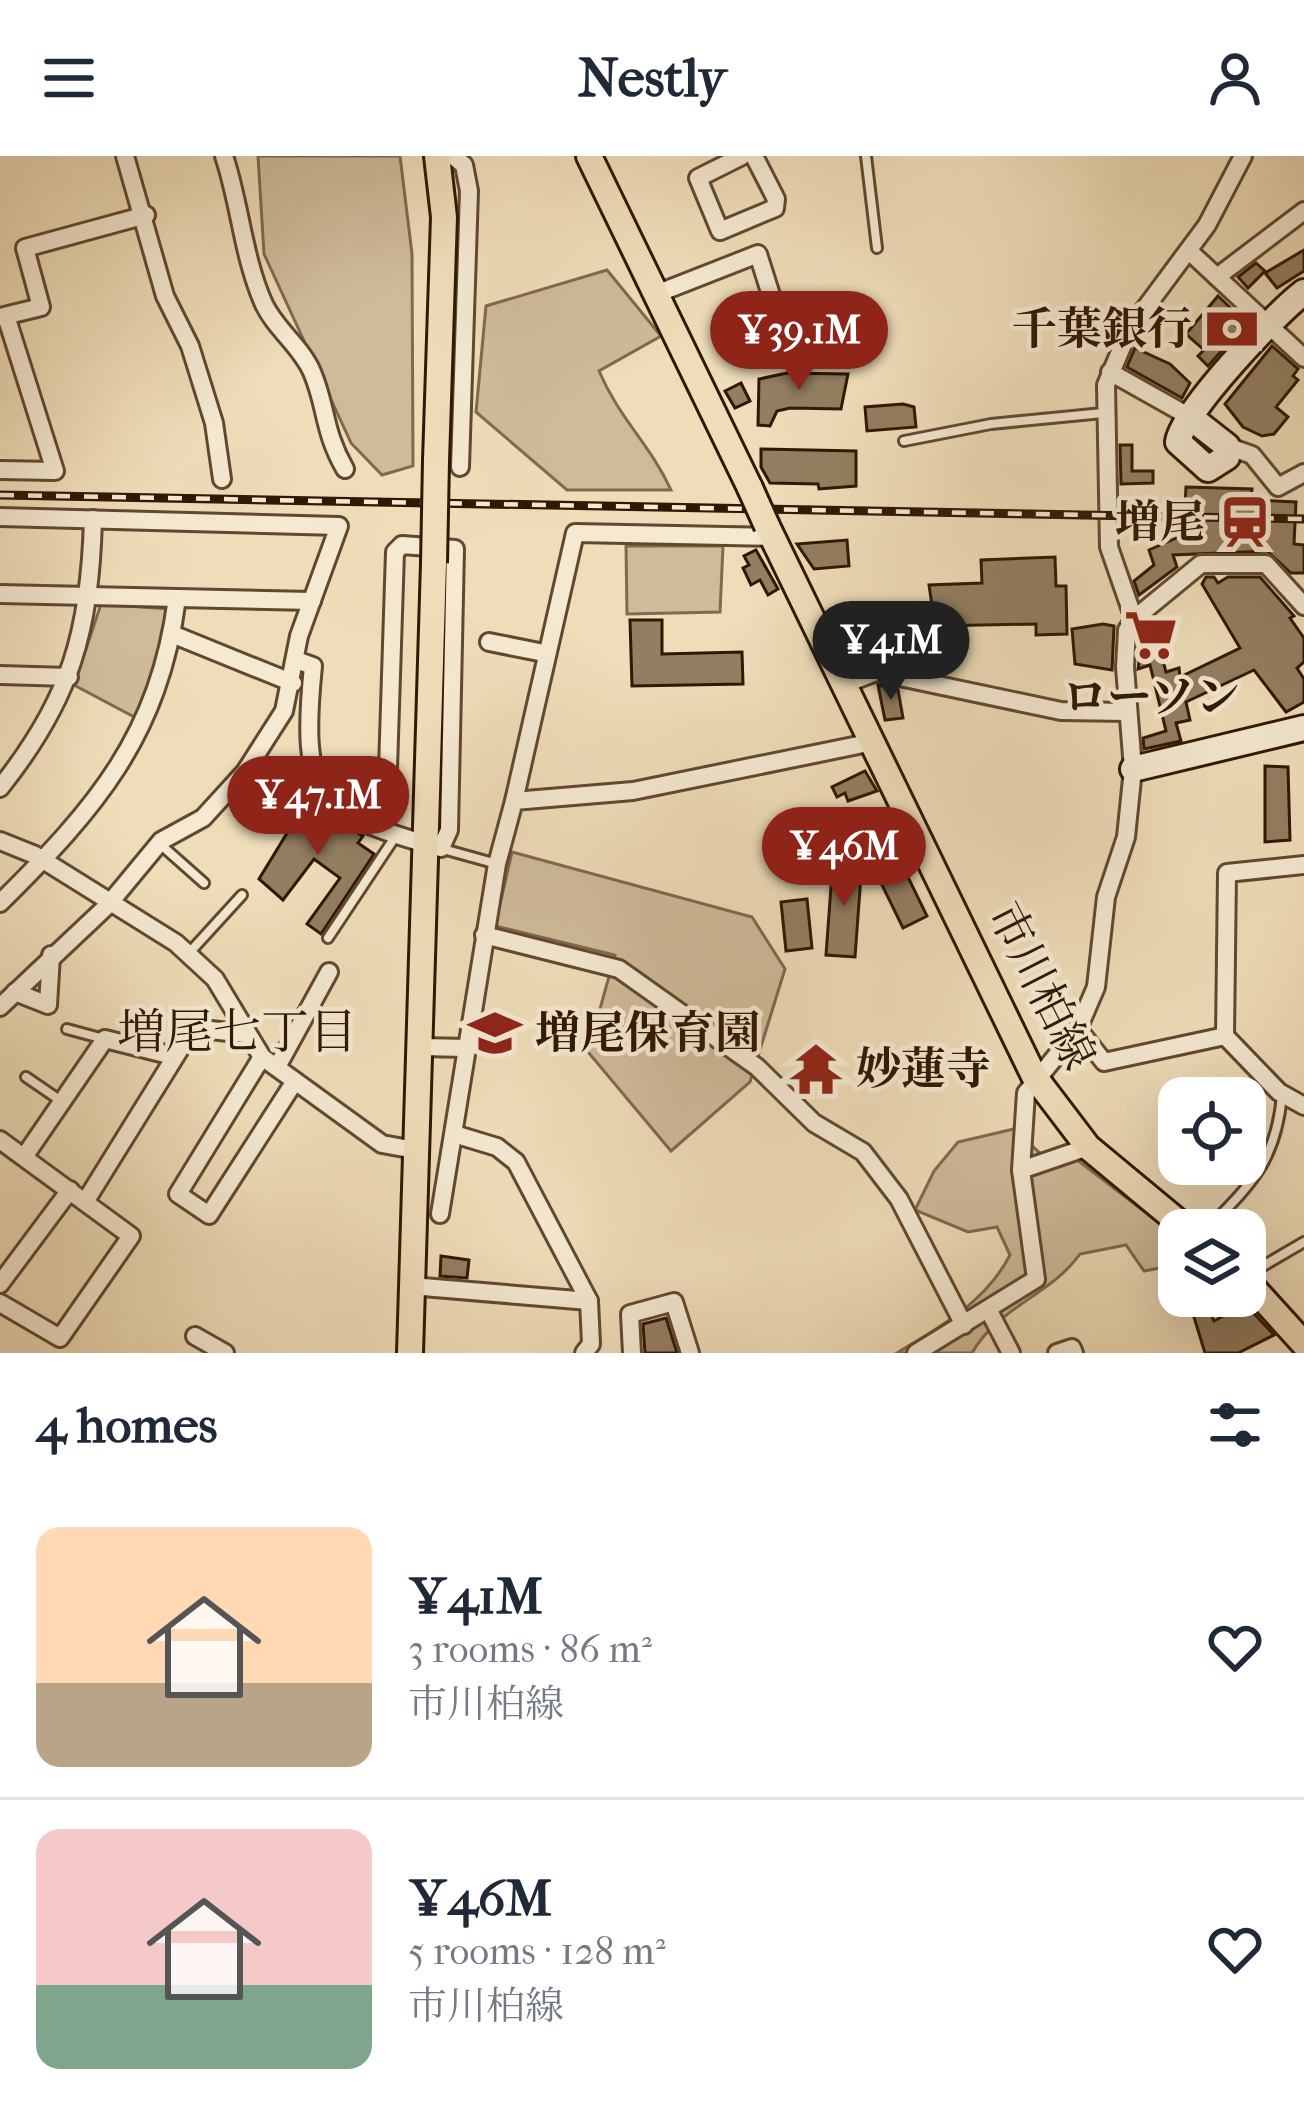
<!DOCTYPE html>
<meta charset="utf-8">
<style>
:root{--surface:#fff;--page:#f2f2f3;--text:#1f2937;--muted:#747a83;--line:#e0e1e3;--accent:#8f2418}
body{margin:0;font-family:"IM FELL French Canon","Noto Serif JP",serif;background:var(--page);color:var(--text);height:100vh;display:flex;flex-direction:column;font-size:45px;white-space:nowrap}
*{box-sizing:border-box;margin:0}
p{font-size:39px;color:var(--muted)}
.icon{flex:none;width:66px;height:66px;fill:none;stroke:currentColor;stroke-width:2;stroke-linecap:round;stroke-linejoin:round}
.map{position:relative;height:1197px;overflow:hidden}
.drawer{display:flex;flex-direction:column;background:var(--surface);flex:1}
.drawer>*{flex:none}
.fabs{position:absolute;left:1158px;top:921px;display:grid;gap:24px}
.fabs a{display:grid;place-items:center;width:108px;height:108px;border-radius:24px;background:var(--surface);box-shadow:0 12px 48px #0002;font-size:60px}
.price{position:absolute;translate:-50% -102px;padding:0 27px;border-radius:42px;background:var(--accent);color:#fff;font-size:39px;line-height:78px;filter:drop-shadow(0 3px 6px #0008)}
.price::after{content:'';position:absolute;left:50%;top:72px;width:36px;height:27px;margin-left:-18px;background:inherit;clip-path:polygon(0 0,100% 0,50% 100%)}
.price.selected{background:#222;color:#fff}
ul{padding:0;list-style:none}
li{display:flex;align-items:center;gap:36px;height:300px;padding:0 36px}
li+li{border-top:3px solid var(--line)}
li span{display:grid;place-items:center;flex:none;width:336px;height:240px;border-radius:24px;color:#555}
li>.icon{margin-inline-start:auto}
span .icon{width:144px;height:144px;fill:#fffc;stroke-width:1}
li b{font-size:51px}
h2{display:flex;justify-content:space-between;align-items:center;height:144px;padding:0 36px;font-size:51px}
header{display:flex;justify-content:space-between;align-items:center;height:156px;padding:0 36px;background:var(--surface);font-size:54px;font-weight:700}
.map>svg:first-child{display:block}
.green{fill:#cfbb9a;stroke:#80694e;stroke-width:3}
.building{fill:#937e61;stroke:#301702;stroke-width:3}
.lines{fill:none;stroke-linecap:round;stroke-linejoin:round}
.lane-casing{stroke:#604830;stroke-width:14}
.street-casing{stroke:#604830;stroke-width:22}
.secondary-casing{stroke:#301702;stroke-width:30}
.primary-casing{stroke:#301702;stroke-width:30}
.lane{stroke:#f5e9d2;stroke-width:8}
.street{stroke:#f5e9d2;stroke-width:16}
.secondary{stroke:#f5e9d2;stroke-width:24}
.primary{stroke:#efddb9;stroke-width:24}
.rail-casing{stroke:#301702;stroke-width:9}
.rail{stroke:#f5e9d2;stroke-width:4.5;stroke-dasharray:14;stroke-linecap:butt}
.primary-bridge-casing{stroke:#301702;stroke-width:30;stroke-linecap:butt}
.primary-bridge{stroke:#efddb9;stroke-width:24}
.labels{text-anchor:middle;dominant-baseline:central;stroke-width:9;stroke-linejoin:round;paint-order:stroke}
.poi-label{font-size:45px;font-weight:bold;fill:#301702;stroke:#f5e9d2;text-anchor:end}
.street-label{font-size:45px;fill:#301702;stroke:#f5e9d2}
.neighbourhood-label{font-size:48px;fill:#301702;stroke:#f5e9d2}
</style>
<header><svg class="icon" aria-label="menu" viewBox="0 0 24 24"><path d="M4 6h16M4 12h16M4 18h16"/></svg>Nestly<svg class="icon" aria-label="person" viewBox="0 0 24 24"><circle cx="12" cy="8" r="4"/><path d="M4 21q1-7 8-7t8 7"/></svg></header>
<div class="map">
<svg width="1304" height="1197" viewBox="0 0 1304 1197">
<rect width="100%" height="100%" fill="#efddb9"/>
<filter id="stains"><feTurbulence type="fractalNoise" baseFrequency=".00167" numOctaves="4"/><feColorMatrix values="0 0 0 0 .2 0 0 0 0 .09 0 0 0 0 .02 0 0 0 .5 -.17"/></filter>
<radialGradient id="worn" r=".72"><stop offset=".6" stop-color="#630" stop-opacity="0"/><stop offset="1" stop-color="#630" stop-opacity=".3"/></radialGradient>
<g class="green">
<path d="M 258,0 L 400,0 L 412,98 L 413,310 L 382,319 L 351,287 L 264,98 Z"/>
<path d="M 607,114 L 661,180 L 599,215 C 620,264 650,288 671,334 L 567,334 L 476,256 L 486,150 Z"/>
<path d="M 626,390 L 723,390 L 720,456 L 627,458 Z"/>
<path d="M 101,448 L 170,453 L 140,564 L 74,529 Z"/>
<path d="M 512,696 L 752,761 L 785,813 L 750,926 L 671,995 L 588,896 L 615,799 L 495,770 Z"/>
<path d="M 1014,973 L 1041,998 L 1076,1003 L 1175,1079 L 1179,1098 L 1165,1111 L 1144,1115 L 1126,1089 L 1080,1098 C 1051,1139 998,1151 972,1197 L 897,1197 C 941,1170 985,1147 1010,1099 L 997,1071 L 968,1076 L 915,1054 L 934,1015 L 958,986 Z"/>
</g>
<g class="building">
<path d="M 1304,94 L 1304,115 L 1277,132 L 1265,117 Z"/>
<path d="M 1256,107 L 1265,115 L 1248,132 L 1238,121 Z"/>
<path d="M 1218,140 L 1237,158 L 1231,165 L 1240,174 L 1208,210 L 1198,200 L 1204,194 L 1186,178 Z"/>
<path d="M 1272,190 L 1298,213 L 1293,220 L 1298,224 L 1276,251 L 1288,261 L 1274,278 L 1262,280 L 1243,271 L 1225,248 Z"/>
<path d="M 1135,192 L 1170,208 L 1190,227 L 1182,242 L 1127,211 Z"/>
<path d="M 787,217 L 848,218 L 841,253 L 790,252 L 777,255 L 770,270 L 758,269 L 759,223 Z"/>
<path d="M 741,227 L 750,245 L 735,252 L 725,235 Z"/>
<path d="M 903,248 L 914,251 L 916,271 L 867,275 L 865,251 Z"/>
<path d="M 1120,289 L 1132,289 L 1132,315 L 1153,315 L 1153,327 L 1121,328 Z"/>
<path d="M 761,293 L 856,295 L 856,330 L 819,333 L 818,328 L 770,327 L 761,311 Z"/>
<path d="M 1186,331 L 1252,333 L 1251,344 L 1296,346 L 1294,388 L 1304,389 L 1304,417 L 1291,417 L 1267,395 L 1173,399 L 1177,411 L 1139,439 L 1134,425 L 1154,409 L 1149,394 L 1183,379 Z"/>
<path d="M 847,384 L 849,410 L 814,413 L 797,388 Z"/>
<path d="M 756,394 L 778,433 L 768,439 L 760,424 L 751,429 L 743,412 L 749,409 L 744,400 Z"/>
<path d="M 1055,401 L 1056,430 L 1066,430 L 1067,478 L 1036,479 L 1036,468 L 935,470 L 929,429 L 982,427 L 981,404 Z"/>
<path d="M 1214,421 L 1218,427 L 1228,421 L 1260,421 L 1294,460 L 1290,462 L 1304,482 L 1304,506 L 1297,512 L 1304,523 L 1304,546 L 1286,556 L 1254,514 L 1186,546 L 1190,564 L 1176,567 L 1181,585 L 1144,593 L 1143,582 L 1166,575 L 1150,509 L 1138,513 L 1144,472 L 1163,463 L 1170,491 L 1160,494 L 1166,516 L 1179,512 L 1180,521 L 1240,492 L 1202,428 L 1206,421 Z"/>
<path d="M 630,464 L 662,464 L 662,498 L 742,496 L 743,528 L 632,530 Z"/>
<path d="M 1103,468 L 1114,470 L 1112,514 L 1075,508 L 1072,473 Z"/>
<path d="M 878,529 L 898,534 L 903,562 L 885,564 Z"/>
<path d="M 1265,610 L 1288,611 L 1290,684 L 1265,686 Z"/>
<path d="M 865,615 L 877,635 L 848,645 L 845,637 L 837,641 L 832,631 Z"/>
<path d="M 311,638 L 333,663 L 363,680 L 358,687 L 374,698 L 321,778 L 307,768 L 340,722 L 314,703 L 283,744 L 259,723 Z"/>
<path d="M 886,676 L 927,760 L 903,772 L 862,688 Z"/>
<path d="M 833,704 L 862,706 L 855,801 L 826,799 Z"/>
<path d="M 807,743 L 812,792 L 786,795 L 781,746 Z"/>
<path d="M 441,1100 L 469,1104 L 467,1122 L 440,1120 Z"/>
<path d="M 1204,1142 L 1214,1165 L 1245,1148 L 1274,1179 L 1238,1197 L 1205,1197 L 1190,1148 Z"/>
<path d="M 666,1162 L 677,1197 L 645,1197 L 643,1168 Z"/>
</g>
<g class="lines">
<g class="lane-casing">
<g id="lane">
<path d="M 866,0 L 877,92"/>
<path d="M 904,285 L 991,268 L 1103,257"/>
<path d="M 160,688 L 204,727"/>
<path d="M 443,693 L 497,708"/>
<path d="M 328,782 L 397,678"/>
<path d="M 190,796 L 242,739"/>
<path d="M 67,873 L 104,883"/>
<path d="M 26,921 L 61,945"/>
<path d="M 1206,1074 C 1251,1028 1276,1006 1282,939"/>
<path d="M 1246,1120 L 1304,1086"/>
</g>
</g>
<g class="street-casing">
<g id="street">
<path d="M 125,0 L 165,140 L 190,190 L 214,267 L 222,323"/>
<path d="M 224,0 C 240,48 243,100 263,146 C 274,172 301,190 312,216 C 327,251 323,275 345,313"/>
<path d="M 453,0 L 464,9 L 469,35 L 460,311"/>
<path d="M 742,0 L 698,22 L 720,75 L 775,52 L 776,43 L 754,0"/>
<path d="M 1190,96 L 1304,202"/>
<path d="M 1217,121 L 1304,55"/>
<path d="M 656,138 L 758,98 L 777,158"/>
<path d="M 0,161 L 41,151 L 25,92 L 146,59"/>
<path d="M 1110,216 L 1190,261"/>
<path d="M 1227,290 L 1252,299 L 1278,331 L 1304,317"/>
<path d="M 0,314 L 55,315 L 6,160"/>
<path d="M 0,361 L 339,370 L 299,480 L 284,555 L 245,616 L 203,662 L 161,685 L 108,749 L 0,851"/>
<path d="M 0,438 L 312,445"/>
<path d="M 1134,463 L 1201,408 L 1266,408 L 1304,450"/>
<path d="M 172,478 L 293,527"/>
<path d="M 489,486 L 544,497"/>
<path d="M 296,504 L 313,510 C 300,640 315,658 441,692 L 449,674 L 455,393 L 402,389 L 395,396 L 386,674"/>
<path d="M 0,519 L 69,521"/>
<path d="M 845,528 L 876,516 L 1061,555 L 1127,556"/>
<path d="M 0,632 C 71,543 90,475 93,363"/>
<path d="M 514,645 L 575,377 L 773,381"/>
<path d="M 0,685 L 35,699 L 176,787 L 215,823 L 262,901 L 382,988 L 415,994"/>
<path d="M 1304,709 L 1227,717 L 1225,880 L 1279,936 L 1304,950"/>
<path d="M 0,747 C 96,652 159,580 177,442"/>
<path d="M 484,779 L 619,813 L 757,911 L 814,967 L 863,996 L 899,1043 L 964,1169"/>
<path d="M 15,836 L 48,849 L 51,799"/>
<path d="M 1078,873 L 1104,906 L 1225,880"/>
<path d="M 421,891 L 467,892"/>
<path d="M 262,901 L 178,1038 L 209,1059 L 295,925"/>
<path d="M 277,911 L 329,816"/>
<path d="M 454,978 L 497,991 L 516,1006 L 589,1145 L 591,1188 L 584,1197"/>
<path d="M 0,984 L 131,1080 L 60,1182 L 0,1147"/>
<path d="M 24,1001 L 105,883 L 173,900"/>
<path d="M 1021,1014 L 1026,937 L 1078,873 L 1096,831 L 1106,741 L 1126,681 L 1133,613 L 1125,511 L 1127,474 L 1134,463 L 1109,391 L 1106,229 L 1129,174 L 1207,69 L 1243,0"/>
<path d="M 85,1046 L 193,872 L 246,878"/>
<path d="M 440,1058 L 497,708 L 514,645 L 633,635 L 873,586"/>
<path d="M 0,1128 L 70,1034"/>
<path d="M 411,1130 L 589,1145"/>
<path d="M 989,1155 L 1011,1197"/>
<path d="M 195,1180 L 225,1197"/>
<path d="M 632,1197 L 630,1158 L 674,1146 L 690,1197"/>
<path d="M 916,1197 L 1036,1123 L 1021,1014 L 1088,991"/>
<path d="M 1057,1197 L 1072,1192 L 1074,1197"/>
</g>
</g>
<g class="secondary-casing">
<g id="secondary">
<path d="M 1190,261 L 1227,290 L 1227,301 L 1208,313 L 1178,286 C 1182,256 1277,156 1304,136"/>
<path d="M 1133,613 L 1304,572"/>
</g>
</g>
<g class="primary-casing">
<g id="primary">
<path d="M 589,0 L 750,332"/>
<path d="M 436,305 L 444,61 L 437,0"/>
<path d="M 767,370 L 1034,920 L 1088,991 L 1188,1074"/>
<path d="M 1245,1123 L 1304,1188"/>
<path d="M 410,1197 L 434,407"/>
</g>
</g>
<use href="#lane" class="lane"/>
<use href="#street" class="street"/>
<use href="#secondary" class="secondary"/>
<use href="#primary" class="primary"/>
<g class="rail-casing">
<path id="rail" d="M 0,339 L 1304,363"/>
</g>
<use href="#rail" class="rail"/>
<g class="primary-bridge-casing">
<g id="primary-bridge">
<path d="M 750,332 L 767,370"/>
<path d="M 434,407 L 436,305"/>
</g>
</g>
<use href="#primary-bridge" class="primary-bridge"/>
</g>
<defs>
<g id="bank-bare" transform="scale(4.14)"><path d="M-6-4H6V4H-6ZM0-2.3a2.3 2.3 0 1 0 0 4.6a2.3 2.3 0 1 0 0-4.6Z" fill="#8f2418" stroke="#f5e9d2" stroke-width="2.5" paint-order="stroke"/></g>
<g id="station-bare" transform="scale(4.14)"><path d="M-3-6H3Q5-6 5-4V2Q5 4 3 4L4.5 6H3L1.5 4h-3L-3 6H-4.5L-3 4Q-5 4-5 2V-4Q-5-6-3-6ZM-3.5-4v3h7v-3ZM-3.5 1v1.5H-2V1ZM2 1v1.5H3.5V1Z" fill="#8f2418" stroke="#f5e9d2" stroke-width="2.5" paint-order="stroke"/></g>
<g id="supermarket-bare" transform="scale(4.14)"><path d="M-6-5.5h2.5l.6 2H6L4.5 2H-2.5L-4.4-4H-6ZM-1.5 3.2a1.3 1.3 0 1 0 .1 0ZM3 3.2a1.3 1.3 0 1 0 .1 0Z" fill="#8f2418" stroke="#f5e9d2" stroke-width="2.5" paint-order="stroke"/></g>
<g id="school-bare" transform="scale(4.14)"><path d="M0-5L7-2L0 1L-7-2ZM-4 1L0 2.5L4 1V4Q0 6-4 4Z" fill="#8f2418" stroke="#f5e9d2" stroke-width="2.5" paint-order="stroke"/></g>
<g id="temple-bare" transform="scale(4.14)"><path d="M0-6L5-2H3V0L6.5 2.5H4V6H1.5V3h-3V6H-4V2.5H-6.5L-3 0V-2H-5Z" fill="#8f2418" stroke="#f5e9d2" stroke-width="2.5" paint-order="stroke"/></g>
</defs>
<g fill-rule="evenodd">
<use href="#bank-bare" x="1232" y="173"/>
<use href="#station-bare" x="1245" y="366"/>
<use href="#supermarket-bare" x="1151" y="479"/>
<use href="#school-bare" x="495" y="877"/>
<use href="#temple-bare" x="816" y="913"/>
</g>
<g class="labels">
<g class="poi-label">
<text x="1192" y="173">千葉銀行</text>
<text x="1205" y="366">増尾</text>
<text x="1151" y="541" text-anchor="middle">ローソン</text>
<text x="535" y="877" text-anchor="start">増尾保育園</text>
<text x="856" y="913" text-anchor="start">妙蓮寺</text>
</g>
<g class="street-label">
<text transform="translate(1041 830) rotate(63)">市川柏線</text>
</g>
<g class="neighbourhood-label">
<text x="237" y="876">増尾七丁目</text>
</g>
</g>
<rect width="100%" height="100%" filter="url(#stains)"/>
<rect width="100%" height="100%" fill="url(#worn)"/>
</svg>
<div class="fabs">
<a><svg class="icon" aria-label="locate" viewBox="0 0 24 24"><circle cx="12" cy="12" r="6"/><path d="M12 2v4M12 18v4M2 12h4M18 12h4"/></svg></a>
<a><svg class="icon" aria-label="layers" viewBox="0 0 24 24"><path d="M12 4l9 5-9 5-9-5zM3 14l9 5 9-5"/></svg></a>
</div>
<b class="price" style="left:799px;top:237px">¥39.1M</b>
<b class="price selected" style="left:891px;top:547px">¥41M</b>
<b class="price" style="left:318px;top:702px">¥47.1M</b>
<b class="price" style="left:844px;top:753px">¥46M</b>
</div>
<section class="drawer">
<h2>4 homes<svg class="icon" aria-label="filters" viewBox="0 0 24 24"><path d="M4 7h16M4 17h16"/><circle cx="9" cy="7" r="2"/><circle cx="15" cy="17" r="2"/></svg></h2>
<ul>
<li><span style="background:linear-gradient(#ffd9b3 65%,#b9a48a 0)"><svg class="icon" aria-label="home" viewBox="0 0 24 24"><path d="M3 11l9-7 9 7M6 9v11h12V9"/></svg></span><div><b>¥41M</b><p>3 rooms · 86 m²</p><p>市川柏線</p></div><svg class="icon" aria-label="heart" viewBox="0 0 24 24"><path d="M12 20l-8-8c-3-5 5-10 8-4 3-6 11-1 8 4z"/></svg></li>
<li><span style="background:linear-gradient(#f6c9c9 65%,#7fa58c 0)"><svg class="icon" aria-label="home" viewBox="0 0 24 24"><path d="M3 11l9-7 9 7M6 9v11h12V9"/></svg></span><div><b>¥46M</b><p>5 rooms · 128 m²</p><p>市川柏線</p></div><svg class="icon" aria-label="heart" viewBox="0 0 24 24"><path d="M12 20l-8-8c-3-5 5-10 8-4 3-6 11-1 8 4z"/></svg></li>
</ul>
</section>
